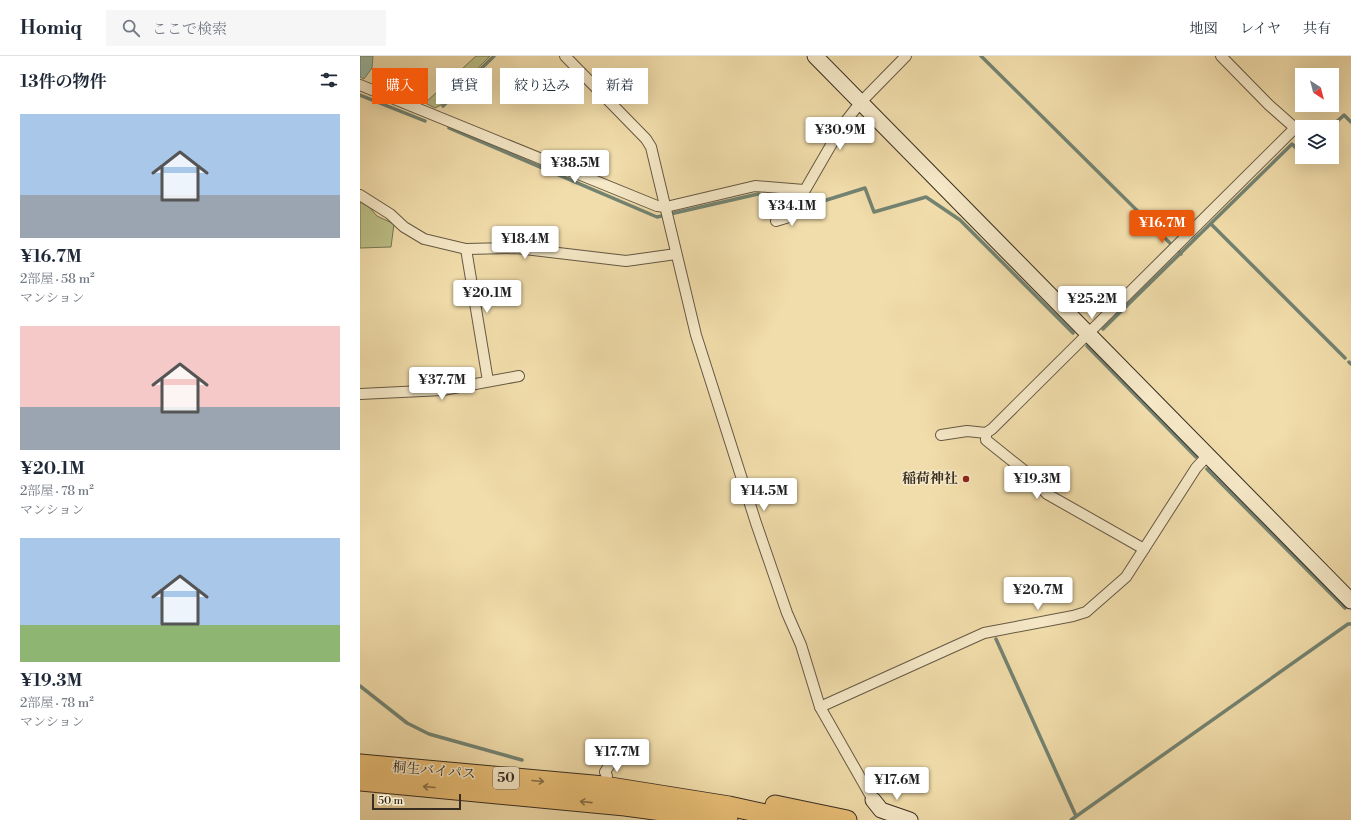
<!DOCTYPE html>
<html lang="ja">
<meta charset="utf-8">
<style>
:root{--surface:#fff;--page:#f6f6f7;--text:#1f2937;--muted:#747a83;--line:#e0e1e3;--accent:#ea580c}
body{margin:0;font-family:"Libre Bodoni","Noto Serif JP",serif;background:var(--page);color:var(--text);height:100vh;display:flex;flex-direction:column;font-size:15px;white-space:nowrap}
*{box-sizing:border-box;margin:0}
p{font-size:13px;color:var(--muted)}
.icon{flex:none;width:22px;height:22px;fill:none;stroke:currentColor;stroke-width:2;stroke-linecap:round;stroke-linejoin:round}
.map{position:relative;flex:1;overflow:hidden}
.details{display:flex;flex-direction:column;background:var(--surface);width:360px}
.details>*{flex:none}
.hud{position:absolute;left:12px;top:12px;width:380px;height:36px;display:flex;gap:8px}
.needle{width:26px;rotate:144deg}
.tools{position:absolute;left:935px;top:12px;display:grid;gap:8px}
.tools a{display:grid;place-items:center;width:44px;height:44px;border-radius:0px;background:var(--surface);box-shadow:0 4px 16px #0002;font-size:20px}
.scale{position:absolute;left:12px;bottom:10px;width:89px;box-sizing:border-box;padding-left:4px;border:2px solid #372d22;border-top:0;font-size:11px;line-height:14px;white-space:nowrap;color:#372d22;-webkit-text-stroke:3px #f6e9c8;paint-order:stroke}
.price{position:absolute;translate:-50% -34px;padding:0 9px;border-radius:4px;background:#fff;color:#222;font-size:13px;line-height:26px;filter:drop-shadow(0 1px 2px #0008)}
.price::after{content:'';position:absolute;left:50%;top:24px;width:12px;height:9px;margin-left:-6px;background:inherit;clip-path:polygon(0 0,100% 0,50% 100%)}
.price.active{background:var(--accent);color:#fff}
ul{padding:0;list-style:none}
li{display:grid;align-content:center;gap:8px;height:212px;padding:0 20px}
li span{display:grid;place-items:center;height:124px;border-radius:0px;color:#555}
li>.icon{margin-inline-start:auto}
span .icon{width:72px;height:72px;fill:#fffc;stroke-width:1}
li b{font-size:17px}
h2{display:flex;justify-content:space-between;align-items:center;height:48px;padding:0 20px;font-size:17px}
.tag{padding:0 14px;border-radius:0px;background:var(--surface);box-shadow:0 4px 16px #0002;font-size:14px;line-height:36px}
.tag.active{background:var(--accent);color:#fff}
header{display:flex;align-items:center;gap:24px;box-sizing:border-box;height:56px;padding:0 20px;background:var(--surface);border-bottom:1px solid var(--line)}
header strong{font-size:19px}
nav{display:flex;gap:22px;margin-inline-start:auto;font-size:14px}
.search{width:280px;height:36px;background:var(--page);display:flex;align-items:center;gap:10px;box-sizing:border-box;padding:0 14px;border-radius:0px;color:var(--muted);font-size:15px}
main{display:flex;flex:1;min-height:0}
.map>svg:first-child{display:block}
.green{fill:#bcc087;stroke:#7a7654}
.water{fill:#9bbca7;stroke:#738372}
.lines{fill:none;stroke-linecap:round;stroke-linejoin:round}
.stream{stroke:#738372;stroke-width:3.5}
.street-casing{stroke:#665944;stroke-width:12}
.secondary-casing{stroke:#372d22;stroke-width:17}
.highway-casing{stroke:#372d22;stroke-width:21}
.street{stroke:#f6e9c8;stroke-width:10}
.secondary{stroke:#f6e9c8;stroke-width:15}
.highway{stroke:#e8be76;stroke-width:19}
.oneway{stroke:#876e48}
.poi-dot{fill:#8f2418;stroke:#f6e9c8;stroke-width:1.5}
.labels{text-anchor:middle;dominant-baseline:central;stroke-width:3;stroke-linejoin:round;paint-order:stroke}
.shield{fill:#f6e9c8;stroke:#706554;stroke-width:1}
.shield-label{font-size:13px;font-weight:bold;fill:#372d22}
.poi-label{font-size:14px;font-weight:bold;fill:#372d22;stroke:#f6e9c8;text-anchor:end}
.street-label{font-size:14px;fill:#372d22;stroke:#f6e9c8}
</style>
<header>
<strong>Homiq</strong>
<div class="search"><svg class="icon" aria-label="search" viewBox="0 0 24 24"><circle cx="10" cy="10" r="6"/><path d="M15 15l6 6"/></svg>ここで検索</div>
<nav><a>地図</a><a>レイヤ</a><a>共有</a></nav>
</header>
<main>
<section class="details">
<h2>13件の物件<svg class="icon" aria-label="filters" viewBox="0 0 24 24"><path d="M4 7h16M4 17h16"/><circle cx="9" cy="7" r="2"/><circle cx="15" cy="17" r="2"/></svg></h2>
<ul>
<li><span style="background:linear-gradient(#a9c7e8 65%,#9aa5b1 0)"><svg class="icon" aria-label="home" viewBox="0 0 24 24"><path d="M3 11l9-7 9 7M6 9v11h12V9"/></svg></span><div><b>¥16.7M</b><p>2部屋 · 58 m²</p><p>マンション</p></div></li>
<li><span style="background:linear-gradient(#f6c9c9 65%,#9aa5b1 0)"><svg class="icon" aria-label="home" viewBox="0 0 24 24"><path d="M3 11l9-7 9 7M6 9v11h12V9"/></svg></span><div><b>¥20.1M</b><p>2部屋 · 78 m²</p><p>マンション</p></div></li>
<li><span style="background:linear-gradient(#a9c7e8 70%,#8fb573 0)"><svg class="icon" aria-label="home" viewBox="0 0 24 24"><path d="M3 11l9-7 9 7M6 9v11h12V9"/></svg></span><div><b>¥19.3M</b><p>2部屋 · 78 m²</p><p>マンション</p></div></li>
</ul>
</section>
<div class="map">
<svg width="991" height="764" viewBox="0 0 991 764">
<rect width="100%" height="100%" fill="#f1ddab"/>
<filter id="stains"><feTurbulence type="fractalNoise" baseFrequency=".005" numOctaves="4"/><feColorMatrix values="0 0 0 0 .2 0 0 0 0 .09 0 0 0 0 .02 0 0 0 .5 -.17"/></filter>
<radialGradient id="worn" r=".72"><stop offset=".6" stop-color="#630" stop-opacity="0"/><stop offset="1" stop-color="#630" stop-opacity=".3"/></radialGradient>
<g class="green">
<path d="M 116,0 L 130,0 L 81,49 L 75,52 L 65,47 Z"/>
<path d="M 0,146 L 9,151 L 17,160 L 34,168 L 31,191 L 0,192 Z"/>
</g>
<path class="water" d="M 0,0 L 13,0 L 12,12 L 4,23 L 0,21 Z"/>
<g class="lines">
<g class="stream">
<path d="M 621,0 L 821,198"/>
<path d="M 0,39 L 65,65"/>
<path d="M 83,50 L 134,0"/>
<path d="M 971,71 L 984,59 L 991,66"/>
<path d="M 89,72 L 297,161 L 398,138 L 441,152 L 505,132 L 514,156 L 566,141 L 600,164 L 713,277"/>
<path d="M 851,168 L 985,302"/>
<path d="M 743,273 L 932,88 L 941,97"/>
<path d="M 727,290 L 836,401"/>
<path d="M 989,306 L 991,308"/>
<path d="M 847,413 L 985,552"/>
<path d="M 636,583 L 716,760"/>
<path d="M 0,630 L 47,667 L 69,678 L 162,704"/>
<path d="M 711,764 L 988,568 L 991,568"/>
</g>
<g class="street-casing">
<g id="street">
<path d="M 205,0 L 286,83 L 291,91 L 336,279 L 396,467 L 427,557 L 441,589 L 460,651 L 513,744"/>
<path d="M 0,29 L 297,150 L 306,151 L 395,130 L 444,134"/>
<path d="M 0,139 L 30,158 L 44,171 L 64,183 L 106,193 L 156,192 L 266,205 L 316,198"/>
<path d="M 416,165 L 426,162 L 434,153 L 482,70 L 500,47 L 546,0"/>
<path d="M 106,193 L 128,325"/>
<path d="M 0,338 L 83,334 L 159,320"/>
<path d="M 626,377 L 632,373 L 935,72 L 909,49 L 861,0"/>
<path d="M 581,379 L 607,375 L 626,377 L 626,384 L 671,420 L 687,438 L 784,493"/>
<path d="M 460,651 L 624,577 L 713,560 L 726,556 L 766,521 L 836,412 L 847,400"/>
<path d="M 244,730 L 247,720 L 245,716 L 252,705 L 259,697"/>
</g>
</g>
<g class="secondary-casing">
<g id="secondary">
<path d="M 455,0 L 991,545"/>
<path d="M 513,744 L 521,754 L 550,764"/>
</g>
</g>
<g class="highway-casing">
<g id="highway">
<path d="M 0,708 L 244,730 L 369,750 L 432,764"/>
<path d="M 0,725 L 265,750 L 368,764"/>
<path d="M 415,749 L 487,764"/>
</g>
</g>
<use href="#street" class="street"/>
<use href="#secondary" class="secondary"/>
<use href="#highway" class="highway"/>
</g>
<defs><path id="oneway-shaft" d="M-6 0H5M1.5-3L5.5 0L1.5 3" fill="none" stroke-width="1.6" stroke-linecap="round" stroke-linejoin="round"/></defs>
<g class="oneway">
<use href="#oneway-shaft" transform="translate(178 725) rotate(5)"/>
<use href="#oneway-shaft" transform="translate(69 731) rotate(-175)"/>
<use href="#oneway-shaft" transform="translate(226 746) rotate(-174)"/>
</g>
<circle class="poi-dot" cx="606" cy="423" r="4"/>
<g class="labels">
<rect class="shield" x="133" y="711" width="26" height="22" rx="3"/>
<g class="shield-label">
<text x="146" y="722">50</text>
</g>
<g class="poi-label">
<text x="598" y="423">稲荷神社</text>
</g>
<g class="street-label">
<text transform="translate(74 715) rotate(5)">桐生バイパス</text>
</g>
</g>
<rect width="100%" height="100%" filter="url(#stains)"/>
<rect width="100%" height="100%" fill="url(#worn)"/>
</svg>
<div class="tools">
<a><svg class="needle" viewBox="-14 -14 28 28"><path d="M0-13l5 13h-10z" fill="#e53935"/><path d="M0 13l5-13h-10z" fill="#747a83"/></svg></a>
<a><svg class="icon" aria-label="layers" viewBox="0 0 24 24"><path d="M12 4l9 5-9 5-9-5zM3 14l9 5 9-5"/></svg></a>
</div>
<div class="scale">50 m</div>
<b class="price" style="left:480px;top:95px">¥30.9M</b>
<b class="price" style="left:215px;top:128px">¥38.5M</b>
<b class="price" style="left:432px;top:171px">¥34.1M</b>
<b class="price active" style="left:802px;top:188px">¥16.7M</b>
<b class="price" style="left:165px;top:204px">¥18.4M</b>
<b class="price" style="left:127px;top:258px">¥20.1M</b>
<b class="price" style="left:732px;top:264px">¥25.2M</b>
<b class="price" style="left:82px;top:345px">¥37.7M</b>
<b class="price" style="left:677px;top:444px">¥19.3M</b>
<b class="price" style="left:404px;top:456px">¥14.5M</b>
<b class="price" style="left:678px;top:555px">¥20.7M</b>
<b class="price" style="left:257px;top:717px">¥17.7M</b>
<b class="price" style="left:537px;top:745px">¥17.6M</b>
<div class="hud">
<a class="tag active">購入</a>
<a class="tag">賃貸</a>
<a class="tag">絞り込み</a>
<a class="tag">新着</a>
</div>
</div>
</main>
